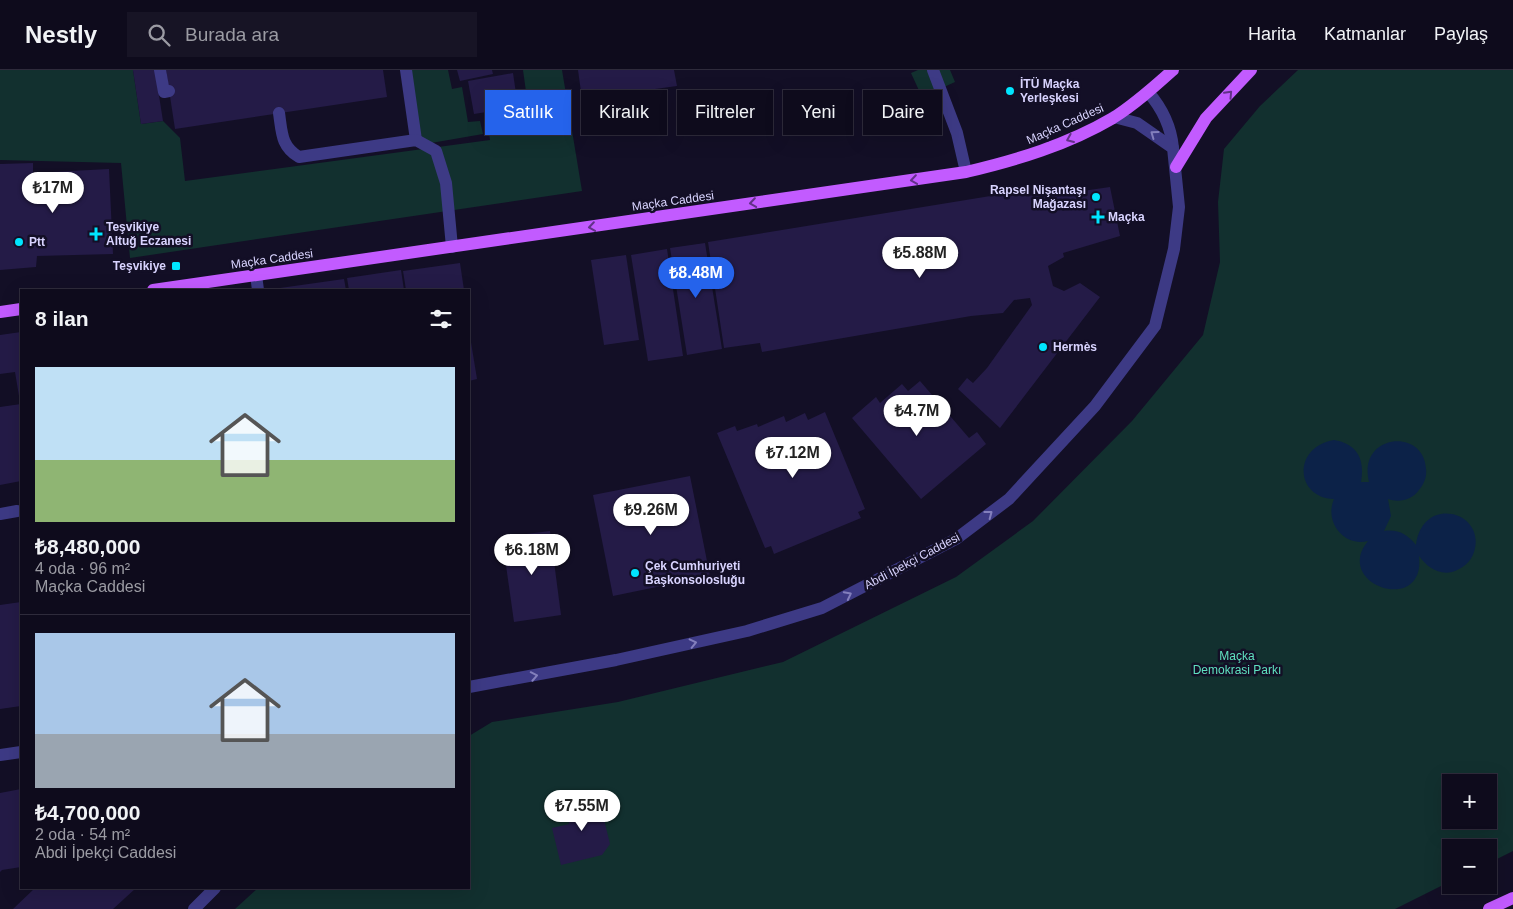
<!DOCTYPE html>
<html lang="tr">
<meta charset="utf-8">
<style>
:root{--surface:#0e0b1c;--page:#171425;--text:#f1f3f6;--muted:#9b9ba3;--line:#2e2b3b;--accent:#2563eb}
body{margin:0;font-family:Helvetica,sans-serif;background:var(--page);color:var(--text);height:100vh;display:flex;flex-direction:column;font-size:19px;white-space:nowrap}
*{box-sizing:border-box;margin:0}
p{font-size:16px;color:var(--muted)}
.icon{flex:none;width:28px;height:28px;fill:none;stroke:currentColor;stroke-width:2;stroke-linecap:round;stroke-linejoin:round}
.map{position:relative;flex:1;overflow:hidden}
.details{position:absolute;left:20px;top:219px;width:450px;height:600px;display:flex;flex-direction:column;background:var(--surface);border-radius:0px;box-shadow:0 5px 20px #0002,0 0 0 1px var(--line)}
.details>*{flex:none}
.guide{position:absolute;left:485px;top:20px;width:475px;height:45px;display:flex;gap:10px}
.controls{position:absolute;left:1442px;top:704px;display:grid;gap:10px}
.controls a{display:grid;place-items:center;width:55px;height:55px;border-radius:0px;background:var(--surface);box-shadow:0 5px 20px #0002,0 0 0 1px var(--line);font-size:25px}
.price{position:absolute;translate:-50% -42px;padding:0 11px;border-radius:18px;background:#fff;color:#222;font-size:16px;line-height:32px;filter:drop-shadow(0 1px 2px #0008)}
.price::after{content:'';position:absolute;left:50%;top:30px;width:15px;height:11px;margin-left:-8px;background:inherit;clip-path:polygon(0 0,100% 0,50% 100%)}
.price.current{background:var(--accent);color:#fff}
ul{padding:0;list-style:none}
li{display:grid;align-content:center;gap:10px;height:265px;padding:0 15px}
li+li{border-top:1px solid var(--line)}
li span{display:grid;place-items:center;height:155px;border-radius:0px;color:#555}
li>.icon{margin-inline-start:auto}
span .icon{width:90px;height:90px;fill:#fffc;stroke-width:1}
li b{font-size:21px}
h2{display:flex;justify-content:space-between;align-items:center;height:60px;padding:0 15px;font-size:21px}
.pill{padding:0 18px;border-radius:0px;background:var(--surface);box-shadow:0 5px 20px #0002,0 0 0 1px var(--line);font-size:18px;line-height:45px}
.pill.current{background:var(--accent);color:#fff}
header{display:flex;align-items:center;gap:30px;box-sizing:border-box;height:70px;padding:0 25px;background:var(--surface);border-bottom:1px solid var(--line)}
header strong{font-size:24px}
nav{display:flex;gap:28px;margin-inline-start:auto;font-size:18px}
.search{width:350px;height:45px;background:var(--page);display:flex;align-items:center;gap:12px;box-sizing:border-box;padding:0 18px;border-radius:0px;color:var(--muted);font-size:19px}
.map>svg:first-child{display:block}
.green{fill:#12302f;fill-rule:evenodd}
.water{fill:#0c2248}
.building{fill:#241b47}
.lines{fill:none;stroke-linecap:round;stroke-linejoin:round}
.minor{stroke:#3d3a85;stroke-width:12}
.major{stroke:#c25bff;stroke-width:12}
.oneway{stroke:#623188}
.oneway2{stroke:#837fbc}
.poi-dot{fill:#00e5ff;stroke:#130f26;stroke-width:2}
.labels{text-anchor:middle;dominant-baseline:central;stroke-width:5;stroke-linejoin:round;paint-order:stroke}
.poi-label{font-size:12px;font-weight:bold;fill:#d9d4ff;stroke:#130f26;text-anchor:start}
.street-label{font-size:12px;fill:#d9d4ff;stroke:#130f26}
.park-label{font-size:12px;fill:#5fe0c0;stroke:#130f26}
</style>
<header>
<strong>Nestly</strong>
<div class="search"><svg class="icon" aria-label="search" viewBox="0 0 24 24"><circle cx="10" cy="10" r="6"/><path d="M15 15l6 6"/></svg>Burada ara</div>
<nav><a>Harita</a><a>Katmanlar</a><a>Paylaş</a></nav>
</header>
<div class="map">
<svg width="1513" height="839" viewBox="0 0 1513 839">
<rect width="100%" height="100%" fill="#130f26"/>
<g class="green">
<path d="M 0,0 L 133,0 L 141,54 L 163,51 L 180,68 L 185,111 L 490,70 L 487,50 L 529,43 L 523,0 L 562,0 L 582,121 L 130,188 L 121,93 L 0,90 Z"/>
<path d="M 409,0 L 448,0 L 452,19 L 462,17 L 468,52 L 480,51 L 483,64 L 431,73 L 419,65 Z"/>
<path d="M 918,0 L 950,0 L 955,12 L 922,27 L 911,3 Z"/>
<path d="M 1298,0 L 1513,0 L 1513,781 L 1489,793 L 1489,778 L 1451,778 L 1451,811 L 1395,839 L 235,839 L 258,818 L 469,818 L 469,666 L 492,652 L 618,632 L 783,592 L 956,507 L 1033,451 L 1132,351 L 1203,265 L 1220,192 L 1218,132 L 1224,79 L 1260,36 ZM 1451,712 L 1489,712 L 1489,750 L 1451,750 Z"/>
</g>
<path class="water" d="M 1334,370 C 1358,374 1365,390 1361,412 L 1369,412 C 1357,364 1424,357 1426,399 C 1427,407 1424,414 1419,420 C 1412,430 1399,433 1388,429 L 1391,446 L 1384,461 C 1398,459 1407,464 1416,475 C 1422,424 1487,441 1474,482 C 1471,492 1462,499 1452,502 C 1438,505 1427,497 1419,486 C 1426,546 1332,515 1368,471 C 1344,477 1324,452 1334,429 C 1295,428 1292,377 1334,370 Z"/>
<g class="building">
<path d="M 133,0 L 155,0 L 163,51 L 141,54 Z"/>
<path d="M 166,0 L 383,0 L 387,27 L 175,59 Z"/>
<path d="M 457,0 L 492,0 L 493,4 L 460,11 Z"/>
<path d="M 578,0 L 674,0 L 677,16 L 582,29 Z"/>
<path d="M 513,3 L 518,37 L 474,44 L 468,11 Z"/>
<path d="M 918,38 L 923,58 L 907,62 L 902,42 Z"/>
<path d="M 33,93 L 33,103 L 109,99 L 113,184 L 37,186 L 36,197 L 0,200 L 0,94 Z"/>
<path d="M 1110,117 L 1120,166 L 1063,183 L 1064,187 L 1048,196 L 1053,216 L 1064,221 L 1080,213 L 1100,227 L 1000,358 L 958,319 L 967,308 L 973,313 L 987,298 L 1032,235 L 1030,228 L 1014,230 L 1003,243 L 971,246 L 762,282 L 760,273 L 724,278 L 708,172 L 1040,118 L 1041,127 Z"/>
<path d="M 705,173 L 722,279 L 687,285 L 670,178 Z"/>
<path d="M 667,179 L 683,286 L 648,291 L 631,185 Z"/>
<path d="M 626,185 L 639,270 L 604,275 L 591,190 Z"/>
<path d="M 460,193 L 464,220 L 406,220 L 403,201 Z"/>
<path d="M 401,200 L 404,220 L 349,220 L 347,208 Z"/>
<path d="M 344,209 L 346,220 L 280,220 L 280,218 Z"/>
<path d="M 469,260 L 477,309 L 469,311 Z"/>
<path d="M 21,262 L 21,332 L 20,332 L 15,302 L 0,304 L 0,265 Z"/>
<path d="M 920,311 L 969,368 L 977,362 L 986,374 L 921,429 L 852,348 L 876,327 L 880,333 L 902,314 L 908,321 Z"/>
<path d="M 21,334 L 21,411 L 0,415 L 0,337 Z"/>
<path d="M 825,342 L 865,439 L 858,442 L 861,448 L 774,484 L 771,476 L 765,478 L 717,363 L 735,356 L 737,361 L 757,354 L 758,357 L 784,346 L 786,352 L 805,343 L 808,350 Z"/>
<path d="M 690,406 L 710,506 L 613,526 L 593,425 Z"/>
<path d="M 550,461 L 561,545 L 514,552 L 502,467 Z"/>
<path d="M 21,532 L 21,636 L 0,639 L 0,535 Z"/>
<path d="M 21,719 L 21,797 L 2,800 L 0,802 L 0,723 Z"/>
<path d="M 598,725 L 610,774 L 602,785 L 561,795 L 552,758 L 569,754 L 564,733 Z"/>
<path d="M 35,818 L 136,818 L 113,839 L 13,839 Z"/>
</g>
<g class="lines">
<g class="minor">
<path d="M 160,0 L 164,22 L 169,21"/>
<path d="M 406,0 L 416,70"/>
<path d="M 933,0 L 957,63 L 966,102"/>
<path d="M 1148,22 C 1162,38 1171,56 1173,78"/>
<path d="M 279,43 C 282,63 281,76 299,87 L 416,70 L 436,81 L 446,113 L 452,177"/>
<path d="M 256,205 L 258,220"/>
<path d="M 0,444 L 17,441"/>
<path d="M 469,617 L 616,590 L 747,561 L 822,538 L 956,469 L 1009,429 L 1095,336 L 1155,256 L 1174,179 L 1179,137 L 1173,78 L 1137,53 L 1114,47"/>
<path d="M 0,685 L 21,682"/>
<path d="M 194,839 L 215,818"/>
</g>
<g class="major">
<path d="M 1176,97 L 1206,48 L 1251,0"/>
<path d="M 153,220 L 966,102 C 1017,90 1067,75 1113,48 C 1134,35 1154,17 1173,0"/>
<path d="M 0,242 L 21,239"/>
<path d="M 1489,839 L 1513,828"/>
</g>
</g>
<defs><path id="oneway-chevron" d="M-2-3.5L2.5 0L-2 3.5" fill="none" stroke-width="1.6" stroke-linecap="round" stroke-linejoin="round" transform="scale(1.25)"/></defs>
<g class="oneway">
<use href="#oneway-chevron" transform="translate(1229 24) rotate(-47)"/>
<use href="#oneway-chevron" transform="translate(1070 69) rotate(157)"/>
<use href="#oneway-chevron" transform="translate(914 110) rotate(172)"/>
<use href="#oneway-chevron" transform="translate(753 133) rotate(172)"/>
<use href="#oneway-chevron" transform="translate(592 157) rotate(172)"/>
</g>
<g class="oneway2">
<use href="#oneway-chevron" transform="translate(1154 64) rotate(-144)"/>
<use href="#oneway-chevron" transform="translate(989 444) rotate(-37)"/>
<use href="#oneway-chevron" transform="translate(848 525) rotate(-27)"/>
<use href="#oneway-chevron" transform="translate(693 573) rotate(-13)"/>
<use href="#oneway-chevron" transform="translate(534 606) rotate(-11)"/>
</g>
<g class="poi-dot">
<circle cx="1010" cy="21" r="5"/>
<circle cx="1096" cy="127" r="5"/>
<path d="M1095.5 139.5h5v5h5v5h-5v5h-5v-5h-5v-5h5z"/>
<path d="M93.5 156.5h5v5h5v5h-5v5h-5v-5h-5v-5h5z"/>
<circle cx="19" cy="172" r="5"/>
<rect x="171" y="191" width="10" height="10" rx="2.5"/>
<circle cx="1043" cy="277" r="5"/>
<circle cx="635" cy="503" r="5"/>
</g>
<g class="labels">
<g class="poi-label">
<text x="1020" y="14">İTÜ Maçka<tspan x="1020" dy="14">Yerleşkesi</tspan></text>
<text x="1086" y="120" text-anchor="end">Rapsel Nişantaşı<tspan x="1086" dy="14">Mağazası</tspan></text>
<text x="1108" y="147">Maçka</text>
<text x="106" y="157">Teşvikiye<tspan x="106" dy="14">Altuğ Eczanesi</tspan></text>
<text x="29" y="172">Ptt</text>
<text x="166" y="196" text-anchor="end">Teşvikiye</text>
<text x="1053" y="277">Hermès</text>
<text x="645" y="496">Çek Cumhuriyeti<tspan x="645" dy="14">Başkonsolosluğu</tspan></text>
</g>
<g class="street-label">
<text transform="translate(1065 54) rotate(-24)">Maçka Caddesi</text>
<text transform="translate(673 131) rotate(-8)">Maçka Caddesi</text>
<text transform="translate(272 189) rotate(-8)">Maçka Caddesi</text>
<text transform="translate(912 491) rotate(-28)">Abdi İpekçi Caddesi</text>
</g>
<g class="park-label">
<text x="1237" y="586">Maçka<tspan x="1237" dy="14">Demokrasi Parkı</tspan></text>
</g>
</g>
</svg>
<div class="controls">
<a>+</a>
<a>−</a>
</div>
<b class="price" style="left:53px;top:144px">₺17M</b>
<b class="price" style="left:920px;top:209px">₺5.88M</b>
<b class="price current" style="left:696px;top:229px">₺8.48M</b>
<b class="price" style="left:917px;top:367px">₺4.7M</b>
<b class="price" style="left:793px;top:409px">₺7.12M</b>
<b class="price" style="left:651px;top:466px">₺9.26M</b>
<b class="price" style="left:532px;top:506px">₺6.18M</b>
<b class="price" style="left:582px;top:762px">₺7.55M</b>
<div class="guide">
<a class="pill current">Satılık</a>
<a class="pill">Kiralık</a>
<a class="pill">Filtreler</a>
<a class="pill">Yeni</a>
<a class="pill">Daire</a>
</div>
<section class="details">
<h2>8 ilan<svg class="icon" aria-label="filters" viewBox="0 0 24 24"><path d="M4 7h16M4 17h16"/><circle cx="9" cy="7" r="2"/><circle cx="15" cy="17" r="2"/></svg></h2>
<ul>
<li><span style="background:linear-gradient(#bfe0f5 60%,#8fb573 0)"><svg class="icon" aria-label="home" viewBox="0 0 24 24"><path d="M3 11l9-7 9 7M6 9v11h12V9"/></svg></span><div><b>₺8,480,000</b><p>4 oda · 96 m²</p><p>Maçka Caddesi</p></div></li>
<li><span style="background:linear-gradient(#a9c7e8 65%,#9aa5b1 0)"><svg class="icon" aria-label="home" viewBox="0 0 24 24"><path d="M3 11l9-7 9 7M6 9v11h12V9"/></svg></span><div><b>₺4,700,000</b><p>2 oda · 54 m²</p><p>Abdi İpekçi Caddesi</p></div></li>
</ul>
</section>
</div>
